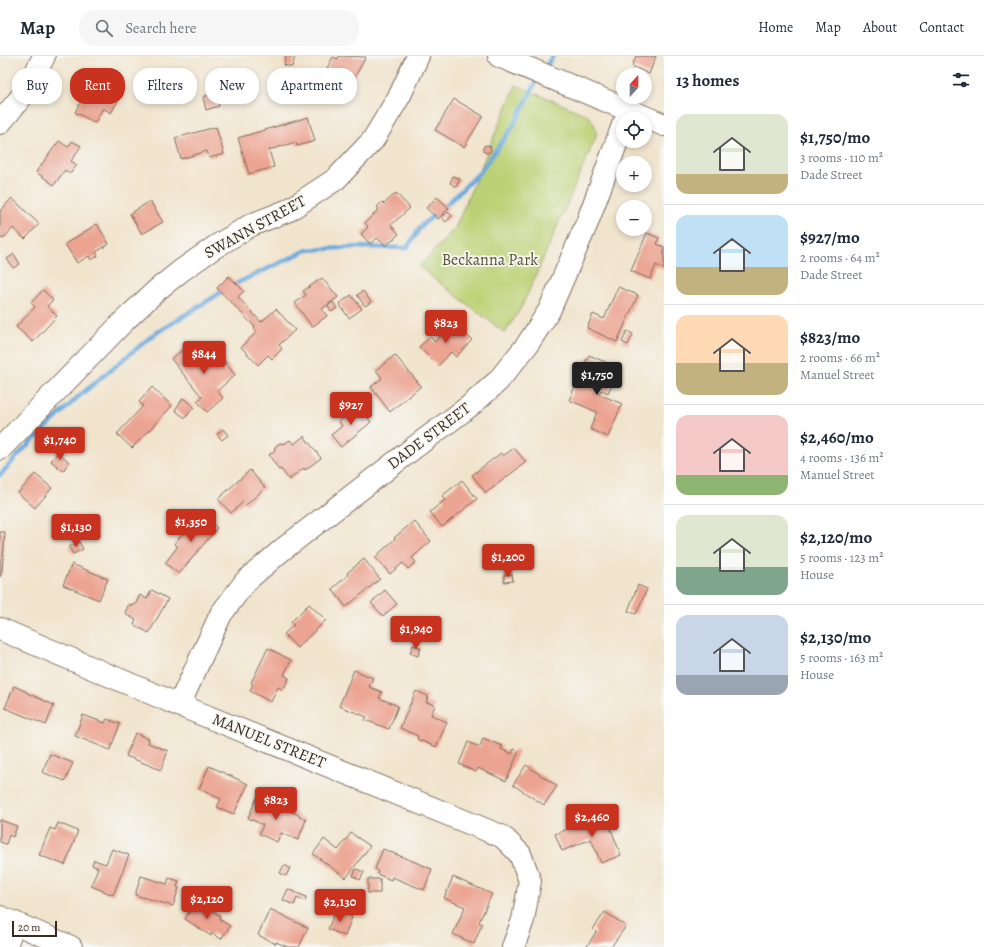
<!DOCTYPE html>
<meta charset="utf-8">
<style>
:root{--surface:#fff;--page:#f6f6f7;--text:#1f2937;--muted:#747a83;--line:#e0e1e3;--accent:#c8321e}
body{margin:0;font-family:Alegreya,serif;background:var(--page);color:var(--text);height:100vh;display:flex;flex-direction:column;font-size:15px;white-space:nowrap}
*{box-sizing:border-box;margin:0}
p{font-size:13px;color:var(--muted)}
.icon{flex:none;width:22px;height:22px;fill:none;stroke:currentColor;stroke-width:2;stroke-linecap:round;stroke-linejoin:round}
.map{position:relative;flex:1;overflow:hidden}
.details{display:flex;flex-direction:column;background:var(--surface);width:320px}
.details>*{flex:none}
.guide{position:absolute;left:12px;top:12px;width:380px;height:36px;display:flex;gap:8px}
.needle{width:26px;rotate:21deg}
.buttons{position:absolute;left:616px;top:12px;display:grid;gap:8px}
.buttons a{display:grid;place-items:center;width:36px;height:36px;border-radius:50%;background:var(--surface);box-shadow:0 2px 6px #0003;font-size:20px}
.scale{position:absolute;left:12px;bottom:10px;width:45px;box-sizing:border-box;padding-left:4px;border:2px solid #3b2a1e;border-top:0;font-size:11px;line-height:14px;white-space:nowrap;color:#3b2a1e;-webkit-text-stroke:3px #f6f6f2;paint-order:stroke}
.price{position:absolute;translate:-50% -34px;padding:0 9px;border-radius:4px;background:var(--accent);color:#fff;font-size:13px;line-height:26px;filter:drop-shadow(0 1px 2px #0008)}
.price::after{content:'';position:absolute;left:50%;top:24px;width:12px;height:9px;margin-left:-6px;background:inherit;clip-path:polygon(0 0,100% 0,50% 100%)}
.price.selected{background:#222;color:#fff}
ul{padding:0;list-style:none}
li{display:flex;align-items:center;gap:12px;height:100px;padding:0 12px}
li+li{border-top:1px solid var(--line)}
li span{display:grid;place-items:center;flex:none;width:112px;height:80px;border-radius:12px;color:#555}
li>.icon{margin-inline-start:auto}
span .icon{width:48px;height:48px;fill:#fffc;stroke-width:1}
li b{font-size:17px}
h2{display:flex;justify-content:space-between;align-items:center;height:48px;padding:0 12px;font-size:17px}
.chip{padding:0 14px;border-radius:16px;background:var(--surface);box-shadow:0 2px 6px #0003;font-size:14px;line-height:36px}
.chip.selected{background:var(--accent);color:#fff}
header{display:flex;align-items:center;gap:24px;box-sizing:border-box;height:56px;padding:0 20px;background:var(--surface);border-bottom:1px solid var(--line)}
header strong{font-size:19px}
nav{display:flex;gap:22px;margin-inline-start:auto;font-size:14px}
.search{width:280px;height:36px;background:var(--page);display:flex;align-items:center;gap:10px;box-sizing:border-box;padding:0 14px;border-radius:16px;color:var(--muted);font-size:15px}
main{display:flex;flex:1;min-height:0}
.map>svg:first-child{display:block}
.green{fill:#bcd175;stroke:#7c7e4a}
.lines{fill:none;stroke-linecap:round;stroke-linejoin:round}
.stream{stroke:#6baade;stroke-width:4.5}
.building{fill:#eca492}
.minor-casing{stroke:#7b6b5b;stroke-width:24}
.minor{stroke:#fff;stroke-width:22}
.labels{text-anchor:middle;dominant-baseline:central;stroke-width:3.5;stroke-linejoin:round;paint-order:stroke}
.street-label{font-size:16px;fill:#3b2a1e;stroke:#f6f6f2}
.park-label{font-size:16px;fill:#5b5434;stroke:#f6f6f2}
</style>
<header>
<strong>Map</strong>
<div class="search"><svg class="icon" aria-label="search" viewBox="0 0 24 24"><circle cx="10" cy="10" r="6"/><path d="M15 15l6 6"/></svg>Search here</div>
<nav><a>Home</a><a>Map</a><a>About</a><a>Contact</a></nav>
</header>
<main>
<div class="map">
<svg width="664" height="891" viewBox="0 0 664 891">
<rect width="100%" height="100%" fill="#f6f6f2"/>
<filter id="ink" filterUnits="userSpaceOnUse"><feTurbulence type="fractalNoise" baseFrequency=".025" numOctaves="2"/><feDisplacementMap in="SourceGraphic" scale="8" xChannelSelector="R" yChannelSelector="G"/><feConvolveMatrix kernelMatrix="1 2 1 2 8 2 1 2 1" color-interpolation-filters="sRGB"/></filter>
<filter id="wash" filterUnits="userSpaceOnUse"><feTurbulence type="fractalNoise" baseFrequency=".012" numOctaves="4" result="noise"/><feDisplacementMap in="SourceGraphic" scale="16" xChannelSelector="R" yChannelSelector="G"/><feGaussianBlur stdDeviation="0.9" result="paint"/><feColorMatrix in="noise" values="0 0 0 0 0 0 0 0 0 0 0 0 0 0 0 0 0 1.4 0 .05"/><feComposite in="paint" operator="in"/></filter>
<g filter="url(#wash)">
<rect width="100%" height="100%" fill="#f1e4cd"/>
<path class="green" d="M 516,29 L 587,59 C 594,66 597,72 596,81 L 533,226 L 522,250 L 505,277 L 419,211 L 455,172 Z"/>
<g class="lines">
<g class="stream">
<path d="M 544,13 L 553,0"/>
<path d="M 231,230 L 307,194 L 359,191 L 407,192 L 422,169 L 443,152 L 481,115 L 514,69 L 538,22"/>
<path d="M 0,419 L 23,394 L 79,340 L 153,279 L 225,234"/>
</g>
</g>
<g id="blocks">
<g class="building">
<path d="M 286,0 L 295,0 L 292,11 L 284,9 Z"/>
<path d="M 339,0 L 366,1 L 351,27 L 330,16 L 331,14 L 327,12 L 333,1 L 338,3 Z"/>
<path d="M 636,0 L 656,0 L 649,18 L 632,10 Z"/>
<path d="M 106,20 L 122,28 L 118,38 L 116,37 L 114,41 L 119,43 L 111,57 L 103,52 L 95,67 L 75,56 L 94,22 L 102,27 Z"/>
<path d="M 162,34 L 167,39 L 161,46 L 155,41 Z"/>
<path d="M 216,37 L 219,50 L 206,54 L 203,41 Z"/>
<path d="M 454,43 L 483,60 L 464,91 L 435,74 Z"/>
<path d="M 308,61 L 315,85 L 297,90 L 296,86 L 269,94 L 274,111 L 249,118 L 238,82 Z"/>
<path d="M 216,71 L 224,98 L 209,102 L 207,95 L 181,103 L 175,82 Z"/>
<path d="M 59,85 L 68,91 L 72,85 L 81,90 L 71,105 L 77,109 L 70,118 L 65,114 L 54,129 L 36,116 Z"/>
<circle cx="487" cy="93" r="4"/>
<path d="M 453,120 L 460,123 L 456,131 L 450,127 Z"/>
<path d="M 396,137 L 410,152 L 391,169 L 399,178 L 386,190 L 377,182 L 370,188 L 361,178 L 368,171 L 365,167 L 379,153 L 377,151 L 382,146 L 384,148 Z"/>
<path d="M 437,141 L 449,152 L 438,163 L 426,152 Z"/>
<path d="M 12,142 L 39,168 L 25,183 L 13,172 L 3,183 L 0,181 L 0,155 Z"/>
<path d="M 150,145 L 163,166 L 142,178 L 130,158 Z"/>
<path d="M 448,156 L 452,160 L 446,166 L 442,162 Z"/>
<path d="M 97,168 L 109,188 L 96,196 L 98,200 L 91,204 L 89,200 L 77,207 L 65,188 Z"/>
<path d="M 647,177 L 659,182 L 657,188 L 664,191 L 664,213 L 656,209 L 650,223 L 631,215 Z"/>
<path d="M 14,198 L 20,208 L 13,212 L 7,203 Z"/>
<path d="M 229,220 L 244,235 L 238,241 L 261,266 L 276,253 L 295,274 L 279,289 L 282,293 L 272,303 L 268,299 L 258,309 L 241,291 L 257,276 L 254,272 L 255,271 L 217,232 Z"/>
<path d="M 322,222 L 338,241 L 322,253 L 327,260 L 312,271 L 295,247 L 306,239 L 303,235 Z"/>
<path d="M 618,231 L 638,239 L 617,286 L 587,272 L 593,258 L 604,263 Z"/>
<path d="M 43,234 L 53,244 L 47,250 L 57,260 L 33,286 L 16,271 L 35,251 L 31,247 Z"/>
<path d="M 363,235 L 371,246 L 365,250 L 357,239 Z"/>
<path d="M 351,239 L 362,253 L 349,262 L 339,248 Z"/>
<path d="M 333,246 L 337,252 L 331,256 L 328,250 Z"/>
<path d="M 453,266 L 472,284 L 456,301 L 451,296 L 438,310 L 419,291 L 430,281 L 435,286 Z"/>
<path d="M 627,275 L 633,278 L 628,289 L 622,286 Z"/>
<path d="M 191,287 L 208,309 L 220,300 L 235,319 L 217,335 L 223,342 L 207,356 L 197,345 L 202,341 L 171,303 Z"/>
<path d="M 395,299 L 421,330 L 390,356 L 371,331 L 382,322 L 376,314 Z"/>
<path d="M 589,299 L 612,309 L 605,325 L 612,328 L 608,337 L 601,334 L 599,338 L 622,348 L 608,381 L 590,373 L 597,356 L 569,344 L 576,328 L 580,330 L 587,314 L 583,312 Z"/>
<path d="M 152,331 L 172,350 L 132,392 L 117,378 L 143,350 L 139,346 Z"/>
<path d="M 183,342 L 194,351 L 185,362 L 175,354 Z"/>
<path d="M 358,350 L 371,366 L 341,391 L 331,379 L 342,370 L 339,365 Z"/>
<path d="M 223,373 L 228,379 L 222,384 L 217,378 Z"/>
<path d="M 304,380 L 321,402 L 305,414 L 304,412 L 289,424 L 281,413 L 279,414 L 269,399 L 274,396 L 275,391 L 280,387 L 284,388 L 290,384 L 294,388 Z"/>
<path d="M 514,392 L 526,406 L 486,437 L 472,419 L 501,397 L 503,400 Z"/>
<path d="M 58,396 L 69,406 L 63,415 L 51,405 Z"/>
<path d="M 250,414 L 265,432 L 246,449 L 243,446 L 231,457 L 218,443 Z"/>
<path d="M 35,418 L 52,432 L 35,452 L 18,437 Z"/>
<path d="M 462,424 L 477,443 L 442,471 L 430,456 L 445,444 L 442,440 Z"/>
<path d="M 200,456 L 217,472 L 179,518 L 165,507 L 178,490 L 174,488 Z"/>
<path d="M 414,465 L 431,485 L 412,502 L 416,506 L 408,513 L 403,507 L 390,518 L 375,501 L 395,483 L 394,482 Z"/>
<path d="M 0,476 L 5,476 L 2,515 L 0,521 Z"/>
<path d="M 79,486 L 83,493 L 73,498 L 69,491 Z"/>
<path d="M 364,503 L 380,523 L 346,551 L 332,533 L 348,519 L 347,517 Z"/>
<path d="M 72,508 L 108,523 L 99,544 L 63,529 Z"/>
<path d="M 512,518 L 513,525 L 504,526 L 504,519 Z"/>
<path d="M 638,529 L 647,533 L 636,558 L 628,555 Z"/>
<path d="M 152,534 L 168,543 L 149,577 L 134,569 L 136,564 L 127,559 L 127,558 L 125,557 L 129,548 L 132,550 L 132,548 L 135,549 L 140,539 L 147,543 Z"/>
<path d="M 385,534 L 397,548 L 383,560 L 371,547 Z"/>
<path d="M 309,548 L 326,564 L 297,592 L 284,578 L 294,569 L 291,566 Z"/>
<path d="M 413,589 L 421,592 L 418,600 L 410,597 Z"/>
<path d="M 268,592 L 291,604 L 284,619 L 289,622 L 283,634 L 278,631 L 271,646 L 250,635 L 253,628 L 251,627 Z"/>
<path d="M 354,614 L 373,622 L 369,631 L 382,636 L 379,642 L 398,650 L 389,673 L 365,664 L 367,661 L 339,650 Z"/>
<path d="M 14,630 L 27,636 L 27,637 L 54,649 L 46,669 L 5,652 Z"/>
<path d="M 416,635 L 428,640 L 426,646 L 435,649 L 431,659 L 447,666 L 436,691 L 417,683 L 418,680 L 400,672 Z"/>
<path d="M 83,659 L 105,667 L 107,663 L 120,668 L 110,694 L 75,680 Z"/>
<path d="M 135,677 L 149,683 L 148,687 L 168,695 L 161,714 L 126,700 Z"/>
<path d="M 483,682 L 502,690 L 501,693 L 512,698 L 514,693 L 519,695 L 506,725 L 478,712 L 476,716 L 459,708 L 468,686 L 480,691 Z"/>
<path d="M 50,698 L 73,707 L 65,725 L 42,716 Z"/>
<path d="M 526,709 L 557,730 L 544,749 L 513,729 Z"/>
<path d="M 209,710 L 248,728 L 234,758 L 217,751 L 221,743 L 199,733 Z"/>
<path d="M 257,741 L 299,759 L 299,761 L 306,764 L 298,784 L 281,777 L 277,786 L 259,778 L 263,769 L 248,762 Z"/>
<path d="M 605,758 L 621,799 L 601,807 L 591,783 L 562,795 L 555,778 Z"/>
<path d="M 0,764 L 17,770 L 13,781 L 9,779 L 6,788 L 0,786 Z"/>
<path d="M 58,767 L 78,775 L 65,809 L 39,799 L 50,772 L 55,774 Z"/>
<path d="M 351,777 L 370,790 L 346,822 L 313,798 L 324,783 L 338,794 Z"/>
<path d="M 112,793 L 129,799 L 113,839 L 91,830 L 98,812 L 92,809 L 94,804 L 106,808 Z"/>
<path d="M 383,793 L 432,813 L 424,834 L 392,821 L 391,824 L 377,818 L 378,815 L 375,813 Z"/>
<path d="M 284,809 L 290,812 L 286,820 L 280,817 Z"/>
<path d="M 356,813 L 364,816 L 360,824 L 353,820 Z"/>
<path d="M 141,820 L 167,828 L 169,822 L 179,825 L 177,831 L 179,832 L 173,850 L 135,839 Z"/>
<path d="M 453,821 L 492,838 L 479,866 L 482,868 L 474,888 L 453,878 L 465,851 L 444,842 Z"/>
<rect x="368" y="823" width="12" height="14"/>
<path d="M 288,833 L 306,841 L 305,845 L 297,842 L 294,849 L 283,844 Z"/>
<path d="M 197,844 L 220,860 L 219,863 L 230,870 L 221,883 L 212,877 L 211,880 L 185,863 Z"/>
<path d="M 270,853 L 308,872 L 299,891 L 288,891 L 276,886 L 276,888 L 258,879 Z"/>
<path d="M 335,855 L 352,861 L 345,880 L 328,873 Z"/>
<path d="M 605,856 L 626,870 L 611,891 L 588,891 L 587,890 L 596,876 L 593,873 Z"/>
</g>
</g>
</g>
<g filter="url(#ink)">
<use href="#blocks" fill-opacity="0" stroke="#7b6b5b" stroke-width="1"/>
<g class="lines">
<g class="minor-casing">
<g id="minor">
<path d="M 499,0 L 664,69"/>
<path d="M 0,67 L 27,34 L 44,0"/>
<path d="M 0,393 L 125,264 L 157,234 L 182,214 L 215,191 L 251,169 L 289,154 L 336,123 L 373,84 L 400,39 L 418,0"/>
<path d="M 0,573 L 179,649 L 501,780 L 505,783 L 520,798 L 530,825 L 523,864 L 513,891"/>
<path d="M 179,649 L 221,558 L 246,525 L 282,494 L 415,391 L 471,349 L 498,325 L 527,289 L 549,255 L 587,167 L 623,69"/>
<path d="M 0,861 L 71,891"/>
<path d="M 5,891 L 15,867"/>
</g>
</g>
<use href="#minor" class="minor"/>
</g>
</g>
<g class="labels">
<g class="street-label">
<text transform="translate(255 171) rotate(-29)">SWANN STREET</text>
<text transform="translate(429 380) rotate(-37)">DADE STREET</text>
<text transform="translate(269 685) rotate(22)">MANUEL STREET</text>
</g>
<g class="park-label">
<text x="490" y="204">Beckanna Park</text>
</g>
</g>
</svg>
<div class="buttons">
<a><svg class="needle" viewBox="-14 -14 28 28"><path d="M0-13l5 13h-10z" fill="#e53935"/><path d="M0 13l5-13h-10z" fill="#747a83"/></svg></a>
<a><svg class="icon" aria-label="locate" viewBox="0 0 24 24"><circle cx="12" cy="12" r="6"/><path d="M12 2v4M12 18v4M2 12h4M18 12h4"/></svg></a>
<a>+</a>
<a>−</a>
</div>
<div class="scale">20 m</div>
<b class="price" style="left:446px;top:288px">$823</b>
<b class="price" style="left:204px;top:319px">$844</b>
<b class="price selected" style="left:597px;top:340px">$1,750</b>
<b class="price" style="left:351px;top:370px">$927</b>
<b class="price" style="left:60px;top:405px">$1,740</b>
<b class="price" style="left:191px;top:487px">$1,350</b>
<b class="price" style="left:76px;top:492px">$1,130</b>
<b class="price" style="left:508px;top:522px">$1,200</b>
<b class="price" style="left:416px;top:594px">$1,940</b>
<b class="price" style="left:276px;top:765px">$823</b>
<b class="price" style="left:592px;top:782px">$2,460</b>
<b class="price" style="left:207px;top:864px">$2,120</b>
<b class="price" style="left:340px;top:867px">$2,130</b>
<div class="guide">
<a class="chip">Buy</a>
<a class="chip selected">Rent</a>
<a class="chip">Filters</a>
<a class="chip">New</a>
<a class="chip">Apartment</a>
</div>
</div>
<section class="details">
<h2>13 homes<svg class="icon" aria-label="filters" viewBox="0 0 24 24"><path d="M4 7h16M4 17h16"/><circle cx="9" cy="7" r="2"/><circle cx="15" cy="17" r="2"/></svg></h2>
<ul>
<li><span style="background:linear-gradient(#dfe7d0 75%,#c2b280 0)"><svg class="icon" aria-label="home" viewBox="0 0 24 24"><path d="M3 11l9-7 9 7M6 9v11h12V9"/></svg></span><div><b>$1,750/mo</b><p>3 rooms · 110 m²</p><p>Dade Street</p></div></li>
<li><span style="background:linear-gradient(#bfe0f5 65%,#c2b280 0)"><svg class="icon" aria-label="home" viewBox="0 0 24 24"><path d="M3 11l9-7 9 7M6 9v11h12V9"/></svg></span><div><b>$927/mo</b><p>2 rooms · 64 m²</p><p>Dade Street</p></div></li>
<li><span style="background:linear-gradient(#ffd9b3 60%,#c2b280 0)"><svg class="icon" aria-label="home" viewBox="0 0 24 24"><path d="M3 11l9-7 9 7M6 9v11h12V9"/></svg></span><div><b>$823/mo</b><p>2 rooms · 66 m²</p><p>Manuel Street</p></div></li>
<li><span style="background:linear-gradient(#f6c9c9 75%,#8fb573 0)"><svg class="icon" aria-label="home" viewBox="0 0 24 24"><path d="M3 11l9-7 9 7M6 9v11h12V9"/></svg></span><div><b>$2,460/mo</b><p>4 rooms · 136 m²</p><p>Manuel Street</p></div></li>
<li><span style="background:linear-gradient(#dfe7d0 65%,#7fa58c 0)"><svg class="icon" aria-label="home" viewBox="0 0 24 24"><path d="M3 11l9-7 9 7M6 9v11h12V9"/></svg></span><div><b>$2,120/mo</b><p>5 rooms · 123 m²</p><p>House</p></div></li>
<li><span style="background:linear-gradient(#c9d6e8 75%,#9aa5b1 0)"><svg class="icon" aria-label="home" viewBox="0 0 24 24"><path d="M3 11l9-7 9 7M6 9v11h12V9"/></svg></span><div><b>$2,130/mo</b><p>5 rooms · 163 m²</p><p>House</p></div></li>
</ul>
</section>
</main>
